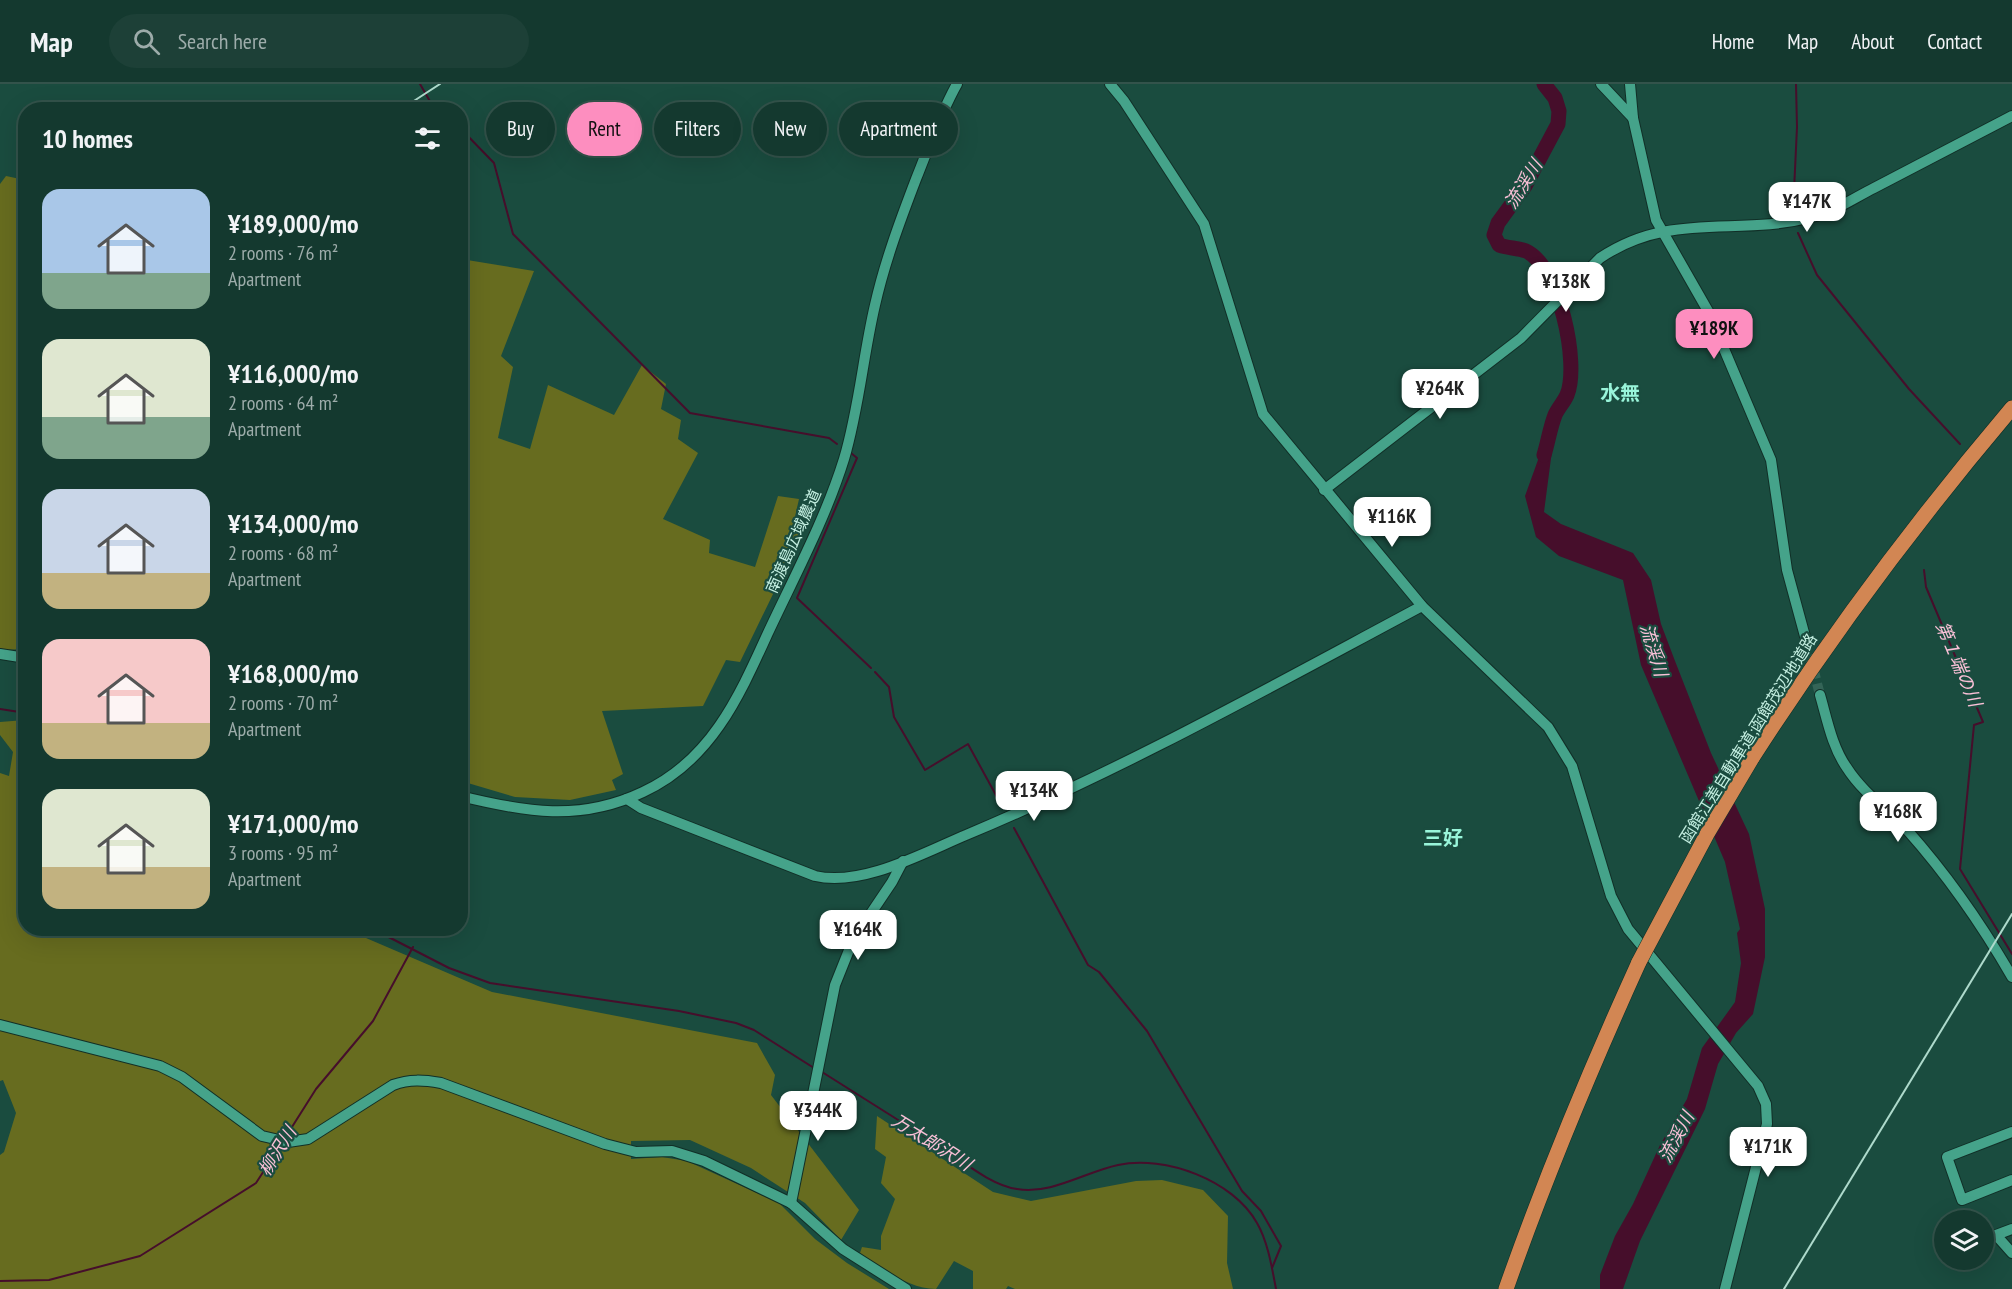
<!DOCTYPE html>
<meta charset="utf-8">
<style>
:root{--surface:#14392f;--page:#1d4037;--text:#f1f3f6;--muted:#9dacaa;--line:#33534b;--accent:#fd8ebf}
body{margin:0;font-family:"PT Sans Narrow","Noto Sans JP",sans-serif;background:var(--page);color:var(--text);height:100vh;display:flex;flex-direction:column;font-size:22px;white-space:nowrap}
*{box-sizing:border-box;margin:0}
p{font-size:20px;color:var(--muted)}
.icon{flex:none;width:33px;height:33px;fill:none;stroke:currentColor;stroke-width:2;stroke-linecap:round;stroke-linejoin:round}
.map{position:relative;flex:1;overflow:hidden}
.side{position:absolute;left:18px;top:18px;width:450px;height:834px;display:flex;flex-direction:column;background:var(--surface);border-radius:24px;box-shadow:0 6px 24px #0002,0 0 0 2px var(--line)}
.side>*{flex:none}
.guide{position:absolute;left:486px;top:18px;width:570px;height:54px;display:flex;gap:12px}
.fabs{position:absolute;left:1934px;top:1126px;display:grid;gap:12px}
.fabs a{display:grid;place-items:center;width:60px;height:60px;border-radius:50%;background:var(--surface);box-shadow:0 6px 24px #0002,0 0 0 2px var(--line);font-size:30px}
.price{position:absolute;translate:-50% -51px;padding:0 14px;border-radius:12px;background:#fff;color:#222;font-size:20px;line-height:39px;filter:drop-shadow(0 2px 3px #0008)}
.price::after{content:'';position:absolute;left:50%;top:36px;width:18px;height:14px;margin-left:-9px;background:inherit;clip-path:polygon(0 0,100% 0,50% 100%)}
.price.current{background:var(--accent);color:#111}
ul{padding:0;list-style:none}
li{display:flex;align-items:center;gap:18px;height:150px;padding:0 24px}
li span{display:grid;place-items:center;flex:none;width:168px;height:120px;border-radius:18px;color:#555}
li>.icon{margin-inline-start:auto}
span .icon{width:72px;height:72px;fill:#fffc;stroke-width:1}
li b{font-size:26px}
h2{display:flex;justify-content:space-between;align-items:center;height:72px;padding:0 24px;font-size:26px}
.tag{padding:0 21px;border-radius:27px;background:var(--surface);box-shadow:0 6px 24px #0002,0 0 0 2px var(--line);font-size:21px;line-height:54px}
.tag.current{background:var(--accent);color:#111}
header{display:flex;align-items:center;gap:36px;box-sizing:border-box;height:84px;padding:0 30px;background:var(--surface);border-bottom:2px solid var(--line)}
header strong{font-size:28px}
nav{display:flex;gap:33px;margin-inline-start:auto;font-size:21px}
.search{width:420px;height:54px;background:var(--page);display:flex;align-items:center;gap:15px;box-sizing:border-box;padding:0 21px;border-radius:33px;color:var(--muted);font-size:22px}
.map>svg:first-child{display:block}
.green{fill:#676c1f}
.water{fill:#460e2b}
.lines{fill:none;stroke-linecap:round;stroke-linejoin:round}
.stream{stroke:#460e2b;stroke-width:2}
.river{stroke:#460e2b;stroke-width:15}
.minor-tunnel{stroke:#346457;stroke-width:10;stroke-dasharray:10 5;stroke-linecap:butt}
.minor-casing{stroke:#112f27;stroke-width:12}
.highway-casing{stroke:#112f27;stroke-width:16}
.minor{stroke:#45a38a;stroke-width:10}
.highway{stroke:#d28653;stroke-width:15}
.rail{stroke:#aedacc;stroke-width:2}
.highway-bridge-casing{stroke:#112f27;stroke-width:16;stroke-linecap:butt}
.highway-bridge{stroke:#d28653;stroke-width:15}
.labels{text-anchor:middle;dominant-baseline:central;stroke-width:4.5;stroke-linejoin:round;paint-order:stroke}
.street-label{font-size:16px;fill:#c4efe1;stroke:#1a4c3f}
.water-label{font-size:18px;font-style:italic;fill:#fac0d7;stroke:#1a4c3f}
.quarter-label{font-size:20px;font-weight:bold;fill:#99f5da;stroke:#1a4c3f}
</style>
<header>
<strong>Map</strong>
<div class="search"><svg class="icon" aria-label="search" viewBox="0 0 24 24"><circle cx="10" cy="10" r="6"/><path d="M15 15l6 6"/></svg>Search here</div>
<nav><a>Home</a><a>Map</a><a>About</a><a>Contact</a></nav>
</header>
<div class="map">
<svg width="2012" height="1205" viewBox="0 0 2012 1205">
<rect width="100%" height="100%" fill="#1a4c3f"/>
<g class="green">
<path d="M 6,92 L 25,96 L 25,565 L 0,566 L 0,100 Z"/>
<path d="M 461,175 L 534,187 L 501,272 L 513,283 L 498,354 L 530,365 L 548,301 L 614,331 L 642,281 L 666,300 L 661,325 L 681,336 L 678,355 L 698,369 L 663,435 L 710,456 L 709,469 L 755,483 L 778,412 L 799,415 L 795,433 L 808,438 L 740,578 L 726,576 L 703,622 L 602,627 L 623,690 L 612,696 L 616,706 L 570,716 L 515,713 L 461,697 Z"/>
<path d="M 25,636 L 26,844 L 345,845 L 492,908 L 757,959 L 775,991 L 771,1011 L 859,1126 L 841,1156 L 805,1119 L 751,1084 L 690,1056 L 631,1057 L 631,1075 L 662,1073 L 687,1077 L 779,1119 L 815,1155 L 847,1179 L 889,1205 L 0,1205 L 0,1071 L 4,1068 L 16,1029 L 3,996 L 0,997 L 0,689 L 9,692 L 13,668 L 0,651 L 0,638 Z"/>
<path d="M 877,1032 L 993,1108 L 1031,1117 L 1136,1097 L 1162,1096 L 1203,1106 L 1228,1132 L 1227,1179 L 1233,1205 L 1015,1205 L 1008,1202 L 1006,1205 L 973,1205 L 973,1187 L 954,1177 L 936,1205 C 909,1205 881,1184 860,1169 L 862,1163 L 881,1166 L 881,1152 L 895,1115 L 881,1099 L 886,1073 L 875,1065 Z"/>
</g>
<path class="water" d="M 1547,351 L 1553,359 L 1544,428 L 1561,440 L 1633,469 L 1651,496 L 1661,540 L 1675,577 L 1711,669 L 1749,750 L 1765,825 L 1765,873 L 1753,930 L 1736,949 L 1718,980 L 1705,1025 L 1640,1157 L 1623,1205 L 1600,1205 L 1600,1191 L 1615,1152 L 1633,1120 L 1660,1061 L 1687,1015 L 1702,964 L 1735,918 L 1741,879 L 1737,849 L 1740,845 L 1725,778 L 1641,581 L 1623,496 L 1559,472 L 1536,453 L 1525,412 Z"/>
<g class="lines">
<g class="stream">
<path d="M 420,0 L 431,19 L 439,26"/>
<path d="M 460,44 L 494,79 L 513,150 L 690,329 L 829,354 L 837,360"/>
<path d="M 1793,128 L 1797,43 L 1796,0"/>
<path d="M 1798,149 L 1817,191 L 1909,305 L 1960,360"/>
<path d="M 851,369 L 857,374 L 797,514 L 871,584"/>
<path d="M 1924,486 L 1926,503 L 1983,638 L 1974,641 L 1960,785 L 2012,870"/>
<path d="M 875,588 L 889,603 L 894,633 L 925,686 L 968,660 L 1003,724"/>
<path d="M 0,625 L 26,629"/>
<path d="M 1014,744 L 1088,881 L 1099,888 L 1147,947 L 1242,1107 L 1261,1127 L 1281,1162 L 1272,1184"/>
<path d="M 371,844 L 449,884 L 490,899 L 679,927 L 736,939 L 754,946 L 814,984"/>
<path d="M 822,988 C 862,1013 902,1038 941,1063 C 963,1077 990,1101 1017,1105 C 1051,1111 1085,1088 1118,1081 C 1165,1071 1233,1096 1257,1139 C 1268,1158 1272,1184 1276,1205"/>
<path d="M 285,1054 L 316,1005 L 373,937 L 413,863"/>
<path d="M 0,1197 L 49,1196 L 140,1172 L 256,1099 L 282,1059"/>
</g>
<path class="river" d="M 1544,0 L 1555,14 L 1559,27 L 1558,40 L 1525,102 L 1498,139 L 1494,151 L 1499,161 C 1507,164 1518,164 1526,167 C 1559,182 1580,280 1567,311 C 1564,318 1558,324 1555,331 C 1550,344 1548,358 1544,371"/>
<path class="minor-tunnel" d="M 1806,556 L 1820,611"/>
<g class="minor-casing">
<g id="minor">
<path d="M 1110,0 L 1124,17 L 1204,140 L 1263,330 L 1422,522 L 1548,643 L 1572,682 L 1611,812 L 1628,845 L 1758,1002 L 1766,1020 L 1767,1040 L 1725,1205"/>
<path d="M 1601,0 L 1633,34"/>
<path d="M 1630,0 L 1633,34 L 1656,136 L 1708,227 L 1771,376 L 1787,486 L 1806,556"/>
<path d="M 1324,406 L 1521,254 L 1600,174 C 1672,126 1737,153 1812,133 C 1834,128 1854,114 1874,104 C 1920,80 1966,56 2012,32"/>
<path d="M 0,570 L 26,574"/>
<path d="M 1820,611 C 1827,635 1832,663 1847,684 C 1863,709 1888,726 1908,747 C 1948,792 1982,841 2012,893"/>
<path d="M 460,712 C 525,728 580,738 643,708 C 710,677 738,615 767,551 C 794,493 825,436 844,375 C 859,325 863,272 875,221 C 885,177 900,137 916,95 C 929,63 940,30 957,0"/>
<path d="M 627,715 L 641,724 L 815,792 C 862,803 923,769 966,751 C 1124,685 1272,602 1422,522"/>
<path d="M 0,941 L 160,982 L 182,993 L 262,1052 L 288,1058 L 308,1055 L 393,1001 C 410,995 423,996 441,999 L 605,1060 L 636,1068 L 672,1067 L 704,1077 L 791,1119 L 843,1165 L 906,1205"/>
<path d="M 2012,1048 L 1947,1073 L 1962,1116 L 2012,1096"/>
<path d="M 791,1119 L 835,901 L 853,856 L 892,798 L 903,777"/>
<path d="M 2012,1145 L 1996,1151 L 2012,1169"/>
</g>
</g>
<g class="highway-casing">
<g id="highway">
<path d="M 1752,674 C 1831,551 1918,435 2012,324"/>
<path d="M 1506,1205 C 1545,1094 1590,986 1639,878"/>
</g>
</g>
<use href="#minor" class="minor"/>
<use href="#highway" class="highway"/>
<g class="rail">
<path d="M 400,26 L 440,0"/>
<path d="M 1784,1205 L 2012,830"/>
</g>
<g class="highway-bridge-casing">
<path id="highway-bridge" d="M 1639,878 L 1707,750 L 1752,674"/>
</g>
<use href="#highway-bridge" class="highway-bridge"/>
</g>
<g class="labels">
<g class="street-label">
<text transform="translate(793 457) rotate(-66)">南渡島広域農道</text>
<text transform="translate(1748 654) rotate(-58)">函館江差自動車道;函館茂辺地道路</text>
</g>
<g class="water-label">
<text transform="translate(1523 100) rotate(-58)">流渓川</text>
<text transform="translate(1654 566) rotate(73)">流渓川</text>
<text transform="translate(1959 580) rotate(67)">第１端の川</text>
<text transform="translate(1676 1053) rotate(-62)">流渓川</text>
<text transform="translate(932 1058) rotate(32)">万太郎沢川</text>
<text transform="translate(277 1067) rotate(-58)">柳沢川</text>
</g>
<g class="quarter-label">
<text x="1620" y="309">水無</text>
<text x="1443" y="754">三好</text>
</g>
</g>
</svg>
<div class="fabs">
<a><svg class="icon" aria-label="layers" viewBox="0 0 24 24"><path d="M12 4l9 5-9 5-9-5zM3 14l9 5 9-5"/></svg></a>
</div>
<b class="price" style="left:1807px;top:149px">¥147K</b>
<b class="price" style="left:1566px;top:229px">¥138K</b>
<b class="price current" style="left:1714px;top:276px">¥189K</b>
<b class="price" style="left:1440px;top:336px">¥264K</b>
<b class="price" style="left:1392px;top:464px">¥116K</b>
<b class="price" style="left:1034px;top:738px">¥134K</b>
<b class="price" style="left:1898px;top:759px">¥168K</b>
<b class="price" style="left:858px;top:877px">¥164K</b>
<b class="price" style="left:818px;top:1058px">¥344K</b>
<b class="price" style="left:1768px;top:1094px">¥171K</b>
<div class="guide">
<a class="tag">Buy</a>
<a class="tag current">Rent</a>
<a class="tag">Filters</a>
<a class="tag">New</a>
<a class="tag">Apartment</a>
</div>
<section class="side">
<h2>10 homes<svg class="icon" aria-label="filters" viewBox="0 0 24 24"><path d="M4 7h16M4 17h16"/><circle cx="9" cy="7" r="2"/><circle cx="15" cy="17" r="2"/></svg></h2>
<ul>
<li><span style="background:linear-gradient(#a9c7e8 70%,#7fa58c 0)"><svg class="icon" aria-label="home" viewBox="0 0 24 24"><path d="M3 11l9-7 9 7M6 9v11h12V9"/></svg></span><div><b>¥189,000/mo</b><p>2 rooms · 76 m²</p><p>Apartment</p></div></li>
<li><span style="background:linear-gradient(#dfe7d0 65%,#7fa58c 0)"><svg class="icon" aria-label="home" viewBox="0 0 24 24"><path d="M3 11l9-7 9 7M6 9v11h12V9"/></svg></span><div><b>¥116,000/mo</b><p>2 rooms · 64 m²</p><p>Apartment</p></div></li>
<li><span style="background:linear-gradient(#c9d6e8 70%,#c2b280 0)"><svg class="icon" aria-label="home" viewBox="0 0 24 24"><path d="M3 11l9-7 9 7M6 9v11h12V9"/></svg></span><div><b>¥134,000/mo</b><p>2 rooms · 68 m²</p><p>Apartment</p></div></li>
<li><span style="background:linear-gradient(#f6c9c9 70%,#c2b280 0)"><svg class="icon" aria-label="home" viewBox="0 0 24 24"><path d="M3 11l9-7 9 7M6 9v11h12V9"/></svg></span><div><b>¥168,000/mo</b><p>2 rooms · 70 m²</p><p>Apartment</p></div></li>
<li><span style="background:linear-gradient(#dfe7d0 65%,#c2b280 0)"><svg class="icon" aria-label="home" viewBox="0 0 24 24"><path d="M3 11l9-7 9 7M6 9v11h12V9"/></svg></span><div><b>¥171,000/mo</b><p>3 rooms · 95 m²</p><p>Apartment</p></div></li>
</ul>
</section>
</div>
